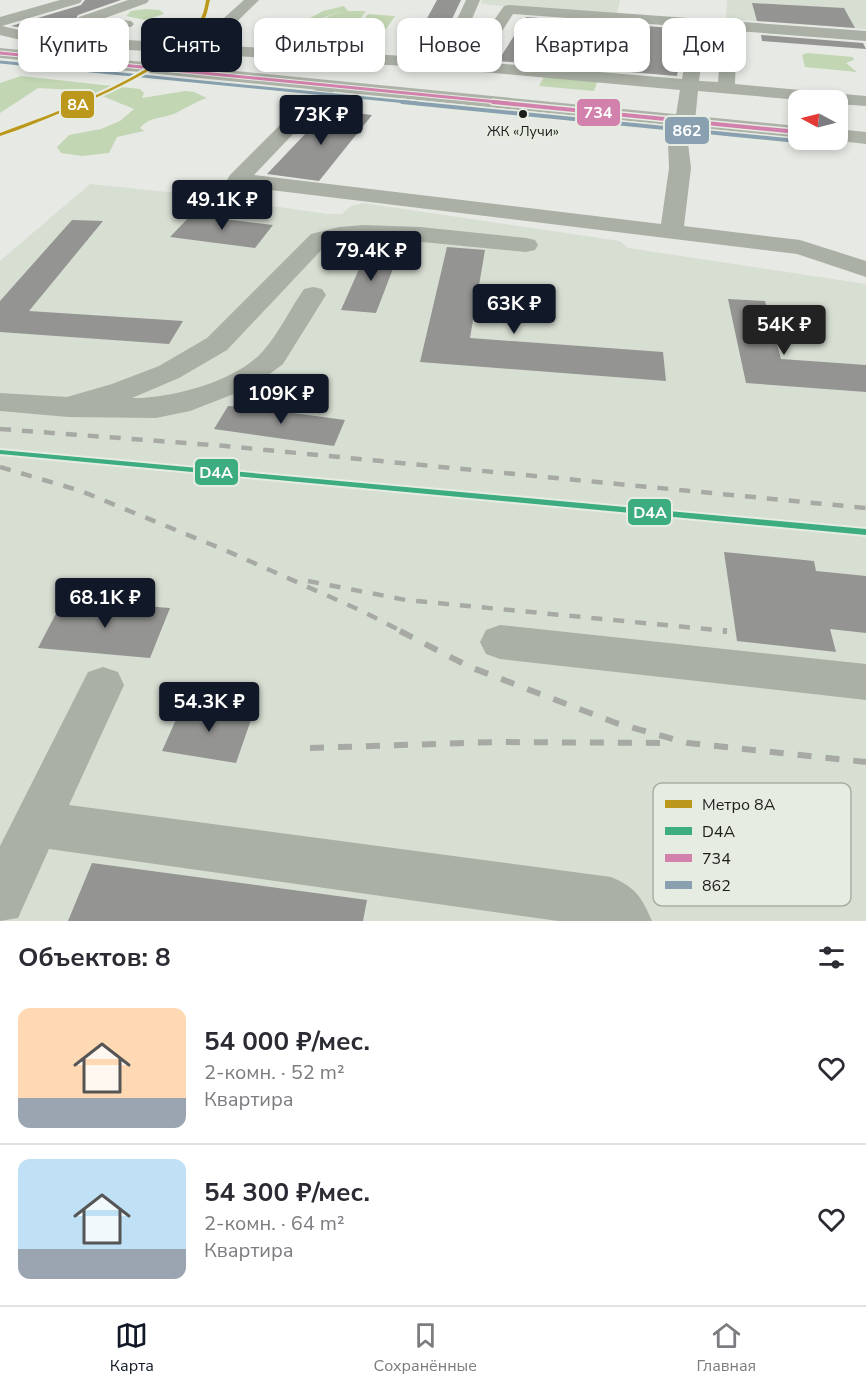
<!DOCTYPE html>
<html lang="ru">
<meta charset="utf-8">
<style>
:root{--surface:#fff;--page:#f2f2f3;--text:#2b2b33;--muted:#7c7c81;--line:#e1e1e2;--accent:#111827}
body{margin:0;font-family:"Nunito Sans",sans-serif;background:var(--page);color:var(--text);height:100vh;display:flex;flex-direction:column;font-size:22px;white-space:nowrap}
*{box-sizing:border-box;margin:0}
p{font-size:20px;color:var(--muted)}
.icon{flex:none;width:33px;height:33px;fill:none;stroke:currentColor;stroke-width:2;stroke-linecap:round;stroke-linejoin:round}
.map{position:relative;height:921px;overflow:hidden}
.details{display:flex;flex-direction:column;background:var(--surface);flex:1}
.details>*{flex:none}
.banner{position:absolute;left:18px;top:18px;width:831px;height:54px;display:flex;gap:12px}
.needle{width:39px;rotate:277deg}
.tools{position:absolute;left:788px;top:90px;display:grid;gap:12px}
.tools a{display:grid;place-items:center;width:60px;height:60px;border-radius:12px;background:var(--surface);box-shadow:0 3px 9px #0003;font-size:30px}
.price{position:absolute;translate:-50% -51px;padding:0 14px;border-radius:6px;background:var(--accent);color:#fff;font-size:20px;line-height:39px;filter:drop-shadow(0 2px 3px #0008)}
.price::after{content:'';position:absolute;left:50%;top:36px;width:18px;height:14px;margin-left:-9px;background:inherit;clip-path:polygon(0 0,100% 0,50% 100%)}
.price.on{background:#222;color:#fff}
ul{padding:0;list-style:none}
li{display:flex;align-items:center;gap:18px;height:150px;padding:0 18px}
li+li{border-top:2px solid var(--line)}
li span{display:grid;place-items:center;flex:none;width:168px;height:120px;border-radius:12px;color:#555}
li>.icon{margin-inline-start:auto}
span .icon{width:72px;height:72px;fill:#fffc;stroke-width:1}
li b{font-size:26px}
h2{display:flex;justify-content:space-between;align-items:center;height:72px;padding:0 18px;font-size:26px}
.chip{padding:0 21px;border-radius:12px;background:var(--surface);box-shadow:0 3px 9px #0003;font-size:21px;line-height:54px}
.chip.on{background:var(--accent);color:#fff}
.menu{display:flex;justify-content:space-around;align-items:center;height:84px;border-top:2px solid var(--line);background:var(--surface);font-size:16px;color:var(--muted)}
.menu a{display:grid;justify-items:center;gap:3px}
.menu .on{color:var(--accent)}
.map>svg:first-child{display:block}
.built{fill:#d7ded2}
.green{fill:#c2d6b3}
.building{fill:#949493}
.lines{fill:none;stroke-linecap:round;stroke-linejoin:round}
.minor{fill:#aab0a5;fill-rule:evenodd}
.major{fill:#acb2a7;fill-rule:evenodd}
.rail-far1{stroke:#a7aaa4;stroke-width:4.5;stroke-dasharray:11 11;stroke-linecap:butt}
.rail{stroke:#a7aaa4;stroke-width:6;stroke-dasharray:14 14;stroke-linecap:butt}
.bus-1-far1-casing{stroke:#e6ece2;stroke-width:5}
.bus-1-casing{stroke:#e6ece2;stroke-width:7}
.bus-2-far1-casing{stroke:#e6ece2;stroke-width:5}
.bus-2-casing{stroke:#e6ece2;stroke-width:7}
.bus-1-far1{stroke:#d281ad;stroke-width:3}
.bus-1{stroke:#d281ad;stroke-width:4}
.bus-2-far1{stroke:#88a0af;stroke-width:3}
.bus-2{stroke:#88a0af;stroke-width:4}
.rail-1-casing{stroke:#e6ece2;stroke-width:4}
.rail-1{fill:#3dac80;fill-rule:evenodd}
.metro-1-casing{stroke:#e6ece2;stroke-width:4}
.metro-1{fill:#bb981c;fill-rule:evenodd}
.bus-dot{fill:#1c1e1b;stroke:#e6ece2;stroke-width:2}
.labels{text-anchor:middle;dominant-baseline:central;stroke-width:6;stroke-linejoin:round;paint-order:stroke}
.bus-label{font-size:14px;fill:#1c1e1b;stroke:#e6ece2}
.key{fill:#e6ece2;stroke:#a9aea6;stroke-width:1.5}
.key-label{font-size:16px;fill:#1c1e1b}
.line-badge{stroke:#e6ece2;stroke-width:2}
.badge-label{font-size:16px;text-anchor:middle;font-weight:bold;fill:#fff}
</style>
<div class="map">
<svg width="866" height="921" viewBox="0 0 866 921">
<rect width="100%" height="100%" fill="#e7eae4"/>
<g class="built">
<path d="M 482,0 L 620,0 L 617,14 L 490,5 L 481,3 Z"/>
<path d="M 727,0 L 866,0 L 866,29 L 726,19 Z"/>
<path d="M 90,184 L 197,195 L 327,214 L 342,214 L 351,206 L 363,203 L 620,241 L 628,248 L 866,284 L 866,921 L 0,921 L 0,261 Z"/>
</g>
<g class="green">
<path d="M 344,6 L 348,11 L 366,11 L 351,31 L 334,29 L 324,24 L 325,18 L 342,11 L 322,18 L 310,18 L 323,11 Z"/>
<path d="M 146,9 L 160,10 L 164,14 L 145,20 L 126,16 L 131,11 Z"/>
<path d="M 368,14 L 395,16 L 386,29 L 358,28 Z"/>
<path d="M 807,53 L 853,57 L 854,60 L 846,63 L 857,72 L 805,67 L 802,55 Z"/>
<path d="M 545,75 L 598,80 L 594,91 L 539,86 Z"/>
<path d="M 21,76 L 140,89 L 144,93 L 142,98 L 185,91 L 194,92 L 207,98 C 195,102 186,108 176,113 C 162,119 150,116 140,128 L 144,131 L 117,137 L 109,153 L 82,156 L 61,153 L 57,147 L 69,135 L 101,129 L 120,121 L 134,109 L 90,91 L 38,88 L 0,113 L 0,83 Z"/>
</g>
<g class="building">
<path d="M 85,0 L 121,0 L 78,15 L 75,21 L 83,26 L 59,34 L 11,26 L 81,5 Z"/>
<path d="M 437,0 L 461,0 L 435,55 L 408,53 Z"/>
<path d="M 752,3 L 844,8 L 855,28 L 757,21 Z"/>
<path d="M 526,17 L 685,29 L 677,76 L 498,61 Z"/>
<path d="M 761,35 L 863,43 L 866,49 L 762,41 Z"/>
<path d="M 334,41 L 353,42 L 347,50 L 315,49 Z"/>
<path d="M 338,111 L 372,115 L 319,181 L 267,174 L 326,112 Z"/>
<path d="M 191,215 L 273,225 L 255,248 L 170,237 Z"/>
<path d="M 72,220 L 103,221 L 29,311 L 183,321 L 169,344 L 0,332 L 0,301 Z"/>
<path d="M 447,247 L 485,250 L 470,338 L 663,352 L 666,381 L 420,362 Z"/>
<path d="M 367,251 L 399,253 L 376,313 L 341,310 Z"/>
<path d="M 728,299 L 765,301 L 781,359 L 866,365 L 866,392 L 746,383 Z"/>
<path d="M 228,406 L 278,411 L 345,420 L 334,446 L 214,429 Z"/>
<path d="M 724,552 L 814,561 L 816,571 L 866,576 L 866,633 L 830,629 L 836,652 L 737,641 Z"/>
<path d="M 63,600 L 170,608 L 150,658 L 38,648 Z"/>
<path d="M 183,704 L 253,714 L 236,763 L 162,751 Z"/>
<path d="M 92,863 L 367,900 L 363,921 L 68,921 Z"/>
</g>
<g class="lines">
<g class="minor">
<path d="M 60,0 L 82,0 L 80,3 L 2,26 L 42,35 L 195,44 L 244,0 L 259,0 L 213,45 L 439,58 L 466,0 L 480,0 L 455,59 L 466,60 L 504,6 L 509,5 L 866,31 L 866,41 L 737,31 L 735,84 L 866,96 L 866,106 L 837,104 L 837,100 L 800,100 L 698,91 L 695,121 L 688,143 L 691,168 L 684,226 L 800,240 L 866,261 L 866,277 L 797,254 L 230,185 L 227,180 L 230,175 L 323,82 L 335,82 L 338,86 L 335,90 L 254,175 L 661,224 L 669,168 L 668,143 L 675,121 L 680,90 L 440,68 L 42,45 L 0,35 L 0,17 ZM 513,14 L 691,27 L 682,79 L 482,62 ZM 706,28 L 722,30 L 718,82 L 699,81 Z"/>
<path d="M 128,0 L 149,0 L 147,3 L 105,18 L 131,21 L 134,24 L 131,27 L 84,24 L 77,20 L 79,17 Z"/>
<path d="M 364,225 L 420,227 L 526,238 L 535,240 L 538,245 L 535,250 L 526,252 L 391,239 L 364,239 L 327,244 L 227,350 L 179,378 L 132,398 C 170,399 237,381 263,351 C 279,333 290,309 304,289 L 313,287 L 322,289 L 326,295 L 283,364 L 252,387 L 190,411 L 156,418 L 68,417 L 0,411 L 0,393 L 67,397 L 112,384 L 159,366 L 207,338 L 311,234 L 339,227 Z"/>
<path d="M 500,625 L 866,664 L 866,700 L 500,659 L 486,654 L 480,642 L 486,630 Z"/>
<path d="M 103,667 L 118,672 L 124,685 L 69,805 L 611,877 C 635,887 642,897 652,921 L 558,921 L 49,849 L 18,918 L 0,921 L 0,846 L 88,672 Z"/>
</g>
<g class="major">
<path d="M 0,48 L 798,126 L 798,138 L 0,58 Z"/>
<path d="M 837,129 L 866,132 L 866,144 L 831,140 L 837,140 Z"/>
</g>
<g class="rail-far1">
<path d="M 0,429 L 225,446 L 866,508"/>
<path d="M 0,467 L 81,491 L 227,551 L 362,611 L 403,632"/>
<path d="M 308,581 L 406,600 L 727,631"/>
</g>
<g class="rail">
<path d="M 400,631 L 470,667 L 616,723 L 688,743 L 866,762"/>
<path d="M 723,631 L 727,631"/>
<path d="M 310,748 L 497,742 L 670,743"/>
</g>
<g class="bus-1-far1-casing">
<path id="bus-1-far1" d="M 0,53 L 508,103"/>
</g>
<g class="bus-1-casing">
<path id="bus-1" d="M 493,102 L 798,132"/>
</g>
<g class="bus-2-far1-casing">
<path id="bus-2-far1" d="M 0,62 L 417,103"/>
</g>
<g class="bus-2-casing">
<path id="bus-2" d="M 402,102 L 797,141"/>
</g>
<use href="#bus-1-far1" class="bus-1-far1"/>
<use href="#bus-1" class="bus-1"/>
<use href="#bus-2-far1" class="bus-2-far1"/>
<use href="#bus-2" class="bus-2"/>
<g class="rail-1-casing">
<path id="rail-1" d="M 0,450 L 866,529 L 866,535 L 0,454 Z"/>
</g>
<use href="#rail-1" class="rail-1"/>
<g class="metro-1-casing">
<path id="metro-1" d="M 206,0 L 210,0 C 208,6 208,12 205,18 C 180,63 110,92 65,111 C 43,120 22,129 0,136 L 0,133 C 57,112 171,73 201,18 C 204,12 205,6 206,0 Z"/>
</g>
<use href="#metro-1" class="metro-1"/>
</g>
<circle class="bus-dot" cx="523" cy="114" r="5"/>
<g class="labels">
<g class="bus-label">
<text x="523" y="131">ЖК «Лучи»</text>
</g>
</g>
<rect x="653" y="783" width="198" height="123" rx="9" class="key"/>
<rect x="665" y="800" width="27" height="8" fill="#bb981c"/>
<rect x="665" y="827" width="27" height="8" fill="#3dac80"/>
<rect x="665" y="854" width="27" height="8" fill="#d281ad"/>
<rect x="665" y="881" width="27" height="8" fill="#88a0af"/>
<g class="key-label">
<text x="702" y="810">Метро 8А</text>
<text x="702" y="837">D4А</text>
<text x="702" y="864">734</text>
<text x="702" y="891">862</text>
</g>
<g class="line-badge">
<rect x="60" y="90" width="35" height="29" rx="6" fill="#bb981c"/>
<rect x="576" y="98" width="45" height="29" rx="6" fill="#d281ad"/>
<rect x="664" y="116" width="46" height="29" rx="6" fill="#88a0af"/>
<rect x="194" y="458" width="45" height="28" rx="6" fill="#3dac80"/>
<rect x="627" y="498" width="45" height="28" rx="6" fill="#3dac80"/>
</g>
<g class="badge-label">
<text x="78" y="110">8А</text>
<text x="598" y="118">734</text>
<text x="687" y="136">862</text>
<text x="216" y="478">D4А</text>
<text x="650" y="518">D4А</text>
</g>
</svg>
<div class="tools">
<a><svg class="needle" viewBox="-14 -14 28 28"><path d="M0-13l5 13h-10z" fill="#e53935"/><path d="M0 13l5-13h-10z" fill="#7c7c81"/></svg></a>
</div>
<b class="price" style="left:321px;top:146px">73K ₽</b>
<b class="price" style="left:222px;top:231px">49.1K ₽</b>
<b class="price" style="left:371px;top:282px">79.4K ₽</b>
<b class="price" style="left:514px;top:335px">63K ₽</b>
<b class="price on" style="left:784px;top:356px">54K ₽</b>
<b class="price" style="left:281px;top:425px">109K ₽</b>
<b class="price" style="left:105px;top:629px">68.1K ₽</b>
<b class="price" style="left:209px;top:733px">54.3K ₽</b>
<div class="banner">
<a class="chip">Купить</a>
<a class="chip on">Снять</a>
<a class="chip">Фильтры</a>
<a class="chip">Новое</a>
<a class="chip">Квартира</a>
<a class="chip">Дом</a>
</div>
</div>
<section class="details">
<h2>Объектов: 8<svg class="icon" aria-label="filters" viewBox="0 0 24 24"><path d="M4 7h16M4 17h16"/><circle cx="9" cy="7" r="2"/><circle cx="15" cy="17" r="2"/></svg></h2>
<ul>
<li><span style="background:linear-gradient(#ffd9b3 75%,#9aa5b1 0)"><svg class="icon" aria-label="home" viewBox="0 0 24 24"><path d="M3 11l9-7 9 7M6 9v11h12V9"/></svg></span><div><b>54 000 ₽/мес.</b><p>2-комн. · 52 m²</p><p>Квартира</p></div><svg class="icon" aria-label="heart" viewBox="0 0 24 24"><path d="M12 20l-8-8c-3-5 5-10 8-4 3-6 11-1 8 4z"/></svg></li>
<li><span style="background:linear-gradient(#bfe0f5 75%,#9aa5b1 0)"><svg class="icon" aria-label="home" viewBox="0 0 24 24"><path d="M3 11l9-7 9 7M6 9v11h12V9"/></svg></span><div><b>54 300 ₽/мес.</b><p>2-комн. · 64 m²</p><p>Квартира</p></div><svg class="icon" aria-label="heart" viewBox="0 0 24 24"><path d="M12 20l-8-8c-3-5 5-10 8-4 3-6 11-1 8 4z"/></svg></li>
</ul>
</section>
<nav class="menu">
<a class="on"><svg class="icon" aria-label="map" viewBox="0 0 24 24"><path d="M3 6l6-2 6 2 6-2v14l-6 2-6-2-6 2zM9 4v14M15 6v14"/></svg>Карта</a>
<a><svg class="icon" aria-label="saved" viewBox="0 0 24 24"><path d="M7 4h10v16l-5-4-5 4z"/></svg>Сохранённые</a>
<a><svg class="icon" aria-label="home" viewBox="0 0 24 24"><path d="M3 11l9-7 9 7M6 9v11h12V9"/></svg>Главная</a>
</nav>
